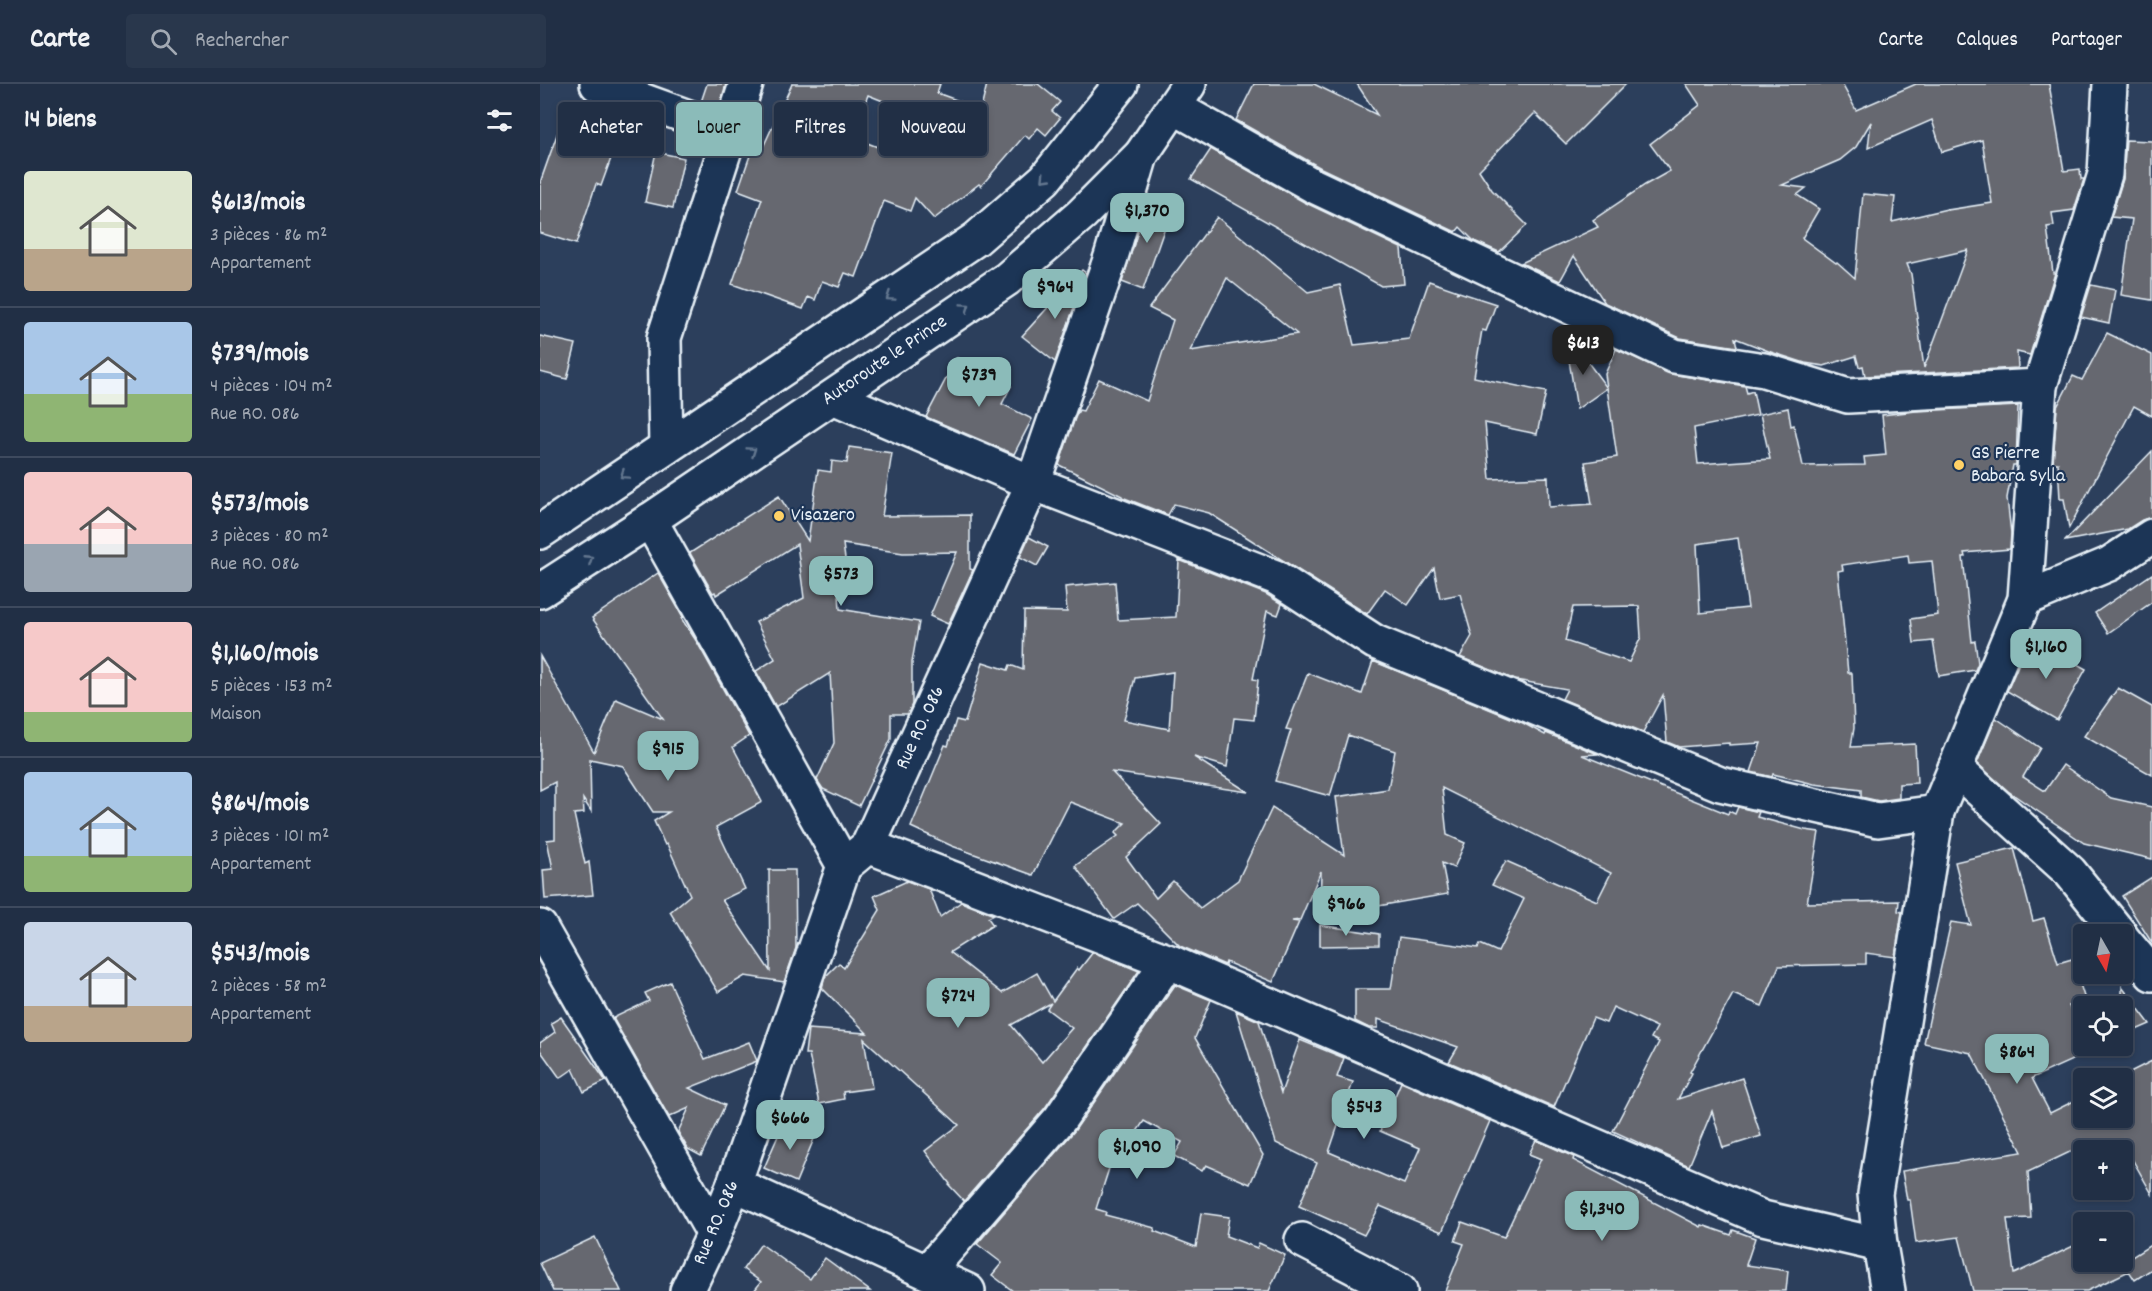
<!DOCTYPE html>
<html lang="fr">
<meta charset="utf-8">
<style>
:root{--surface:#212f45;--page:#29374c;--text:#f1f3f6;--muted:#a2a9b3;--line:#3e4a5e;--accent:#8bbbb9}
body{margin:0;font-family:Dekko,sans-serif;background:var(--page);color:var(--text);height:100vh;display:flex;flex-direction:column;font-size:22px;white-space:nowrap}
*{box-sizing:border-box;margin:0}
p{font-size:20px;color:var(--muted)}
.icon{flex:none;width:33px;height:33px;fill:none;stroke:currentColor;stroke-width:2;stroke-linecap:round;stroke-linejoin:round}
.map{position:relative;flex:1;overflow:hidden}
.drawer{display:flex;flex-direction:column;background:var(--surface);width:540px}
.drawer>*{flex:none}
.hud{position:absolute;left:18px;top:18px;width:570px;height:54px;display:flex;gap:12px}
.needle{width:39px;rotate:171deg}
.buttons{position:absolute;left:1533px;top:840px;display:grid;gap:12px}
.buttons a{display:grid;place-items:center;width:60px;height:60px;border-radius:6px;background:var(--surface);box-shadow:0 3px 9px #0003,0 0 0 2px var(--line);font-size:30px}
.price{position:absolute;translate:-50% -51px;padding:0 14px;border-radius:12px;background:var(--accent);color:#111;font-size:20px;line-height:39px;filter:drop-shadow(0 2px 3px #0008)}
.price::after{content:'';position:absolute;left:50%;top:36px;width:18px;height:14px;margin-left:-9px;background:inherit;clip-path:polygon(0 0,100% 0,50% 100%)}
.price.on{background:#222;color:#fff}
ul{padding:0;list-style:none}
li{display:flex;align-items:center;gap:18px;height:150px;padding:0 24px}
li+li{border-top:2px solid var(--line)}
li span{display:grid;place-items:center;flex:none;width:168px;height:120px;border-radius:6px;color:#555}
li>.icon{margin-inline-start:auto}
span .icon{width:72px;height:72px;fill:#fffc;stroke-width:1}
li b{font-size:26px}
h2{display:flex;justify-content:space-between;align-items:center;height:72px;padding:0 24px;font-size:26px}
.pill{padding:0 21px;border-radius:6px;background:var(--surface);box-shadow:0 3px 9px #0003,0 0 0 2px var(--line);font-size:21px;line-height:54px}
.pill.on{background:var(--accent);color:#111}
header{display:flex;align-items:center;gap:36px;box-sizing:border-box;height:84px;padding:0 30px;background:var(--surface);border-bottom:2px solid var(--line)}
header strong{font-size:28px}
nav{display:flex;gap:33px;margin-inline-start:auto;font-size:21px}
.search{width:420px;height:54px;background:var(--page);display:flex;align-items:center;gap:15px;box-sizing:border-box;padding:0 21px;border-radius:6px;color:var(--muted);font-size:22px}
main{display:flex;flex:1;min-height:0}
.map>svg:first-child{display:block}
.building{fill:#666870;stroke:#e8f1f8;stroke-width:1.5;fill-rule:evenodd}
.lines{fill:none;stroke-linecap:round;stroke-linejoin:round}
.minor-casing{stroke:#e8f1f8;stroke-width:38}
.major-casing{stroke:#e8f1f8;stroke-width:38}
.minor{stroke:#1d3557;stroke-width:33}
.major{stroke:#1d3557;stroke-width:33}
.oneway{stroke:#64778f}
.poi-dot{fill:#ffd166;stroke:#1d3557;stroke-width:2}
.labels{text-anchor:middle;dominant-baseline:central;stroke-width:4.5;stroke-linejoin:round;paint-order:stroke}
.street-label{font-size:20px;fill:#e8f1f8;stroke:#1d3557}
.poi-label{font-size:20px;fill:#e8f1f8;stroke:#1d3557;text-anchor:start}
</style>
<header>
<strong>Carte</strong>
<div class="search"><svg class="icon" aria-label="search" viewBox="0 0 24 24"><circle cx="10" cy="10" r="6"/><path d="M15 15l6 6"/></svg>Rechercher</div>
<nav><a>Carte</a><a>Calques</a><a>Partager</a></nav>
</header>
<main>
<section class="drawer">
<h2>14 biens<svg class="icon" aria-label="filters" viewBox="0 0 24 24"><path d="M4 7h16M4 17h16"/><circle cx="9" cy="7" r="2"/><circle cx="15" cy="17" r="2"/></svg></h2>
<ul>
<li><span style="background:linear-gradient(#dfe7d0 65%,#b9a48a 0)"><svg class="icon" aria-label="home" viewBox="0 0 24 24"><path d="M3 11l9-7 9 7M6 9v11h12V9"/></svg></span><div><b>$613/mois</b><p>3 pièces · 86 m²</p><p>Appartement</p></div></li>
<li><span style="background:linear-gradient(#a9c7e8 60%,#8fb573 0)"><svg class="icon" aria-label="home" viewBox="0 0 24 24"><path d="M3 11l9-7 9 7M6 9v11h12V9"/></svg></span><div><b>$739/mois</b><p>4 pièces · 104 m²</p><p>Rue RO. 086</p></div></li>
<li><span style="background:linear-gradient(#f6c9c9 60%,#9aa5b1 0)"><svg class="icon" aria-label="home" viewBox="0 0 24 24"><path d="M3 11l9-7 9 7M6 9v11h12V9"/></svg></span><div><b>$573/mois</b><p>3 pièces · 80 m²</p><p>Rue RO. 086</p></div></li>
<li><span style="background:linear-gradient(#f6c9c9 75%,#8fb573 0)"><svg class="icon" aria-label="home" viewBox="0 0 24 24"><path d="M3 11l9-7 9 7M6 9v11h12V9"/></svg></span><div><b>$1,160/mois</b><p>5 pièces · 153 m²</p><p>Maison</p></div></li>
<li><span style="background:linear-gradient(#a9c7e8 70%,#8fb573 0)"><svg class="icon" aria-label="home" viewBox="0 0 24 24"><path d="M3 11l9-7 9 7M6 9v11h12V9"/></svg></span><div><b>$864/mois</b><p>3 pièces · 101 m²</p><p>Appartement</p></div></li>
<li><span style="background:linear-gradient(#c9d6e8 70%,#b9a48a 0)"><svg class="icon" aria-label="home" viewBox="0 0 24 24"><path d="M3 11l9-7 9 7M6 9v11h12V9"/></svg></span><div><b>$543/mois</b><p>2 pièces · 58 m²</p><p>Appartement</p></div></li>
</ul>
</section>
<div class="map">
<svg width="1612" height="1207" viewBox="0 0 1612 1207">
<rect width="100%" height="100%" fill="#2c3f5c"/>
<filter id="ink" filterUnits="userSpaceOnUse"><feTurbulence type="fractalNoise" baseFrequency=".0167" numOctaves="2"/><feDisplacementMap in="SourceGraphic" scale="12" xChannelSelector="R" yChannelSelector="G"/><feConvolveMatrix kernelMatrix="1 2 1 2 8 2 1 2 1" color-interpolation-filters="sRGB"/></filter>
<g filter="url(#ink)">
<g class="building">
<path d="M 167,0 L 186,0 L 179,24 L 161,18 Z"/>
<path d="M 252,0 L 400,0 L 397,9 L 441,25 L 447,0 L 498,0 L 520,18 L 512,27 L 520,34 L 506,51 L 498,44 L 489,55 L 485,51 L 441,102 L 439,100 L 394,135 L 375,114 L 370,127 L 344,117 L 316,193 L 305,189 L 299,203 L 282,197 L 275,216 L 268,213 L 263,225 L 192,200 L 222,115 L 198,106 L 215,57 L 224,61 ZM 328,11 L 368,27 L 353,69 L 312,53 Z"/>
<path d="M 714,0 L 774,0 L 837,31 L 817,0 L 1086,0 L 1026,60 L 995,29 L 939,86 L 952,106 L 987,141 L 959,168 L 934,157 L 920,143 L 916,148 L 781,84 L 696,36 Z"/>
<path d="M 1146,0 L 1302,0 L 1316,26 L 1376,0 L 1509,0 L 1524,87 L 1540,85 L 1541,95 L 1544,95 L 1534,126 L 1512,129 L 1514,142 L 1507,143 L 1513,189 L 1515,189 L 1490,271 L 1477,268 L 1478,284 L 1325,292 L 1323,282 L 1319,283 L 1316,272 L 1284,282 L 1265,279 L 1231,268 L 1195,254 L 1197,263 L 1140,254 L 1065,219 L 1034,172 L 1020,197 L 981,179 L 1058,143 L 1053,136 L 1105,101 L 1130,87 L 1110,60 L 1160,21 ZM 1392,36 L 1402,68 L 1442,56 L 1452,119 L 1407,126 L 1407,125 L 1352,138 L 1355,113 L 1323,110 L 1315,194 L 1297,178 L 1296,179 L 1262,154 L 1279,125 L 1257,111 L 1266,104 L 1242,101 L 1300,76 L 1316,63 L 1331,38 L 1328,64 ZM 1428,166 L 1384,284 L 1371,190 L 1367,180 Z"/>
<path d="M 26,25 L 82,44 L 61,102 L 56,100 L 36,160 L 0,149 L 0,99 Z"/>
<path d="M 1586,56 L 1612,57 L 1612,216 L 1581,211 L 1592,135 L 1571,133 L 1583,95 Z"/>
<path d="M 671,65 L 764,118 L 861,164 L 864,200 L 841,202 L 651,95 Z"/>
<path d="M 116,68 L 144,74 L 133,124 L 105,118 Z"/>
<path d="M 608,115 L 632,123 L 603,206 L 582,198 Z"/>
<path d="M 677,133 L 768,208 L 800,201 L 814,261 L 869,255 L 889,197 L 918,207 L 916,209 L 919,208 L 956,220 L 946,247 L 942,246 L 934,293 L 1006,308 L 997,350 L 945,339 L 950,395 L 1008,393 L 1009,423 L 1052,420 L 1045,378 L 1077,373 L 1065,290 L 1076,265 L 1131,290 L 1205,302 L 1207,309 L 1213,307 L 1218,331 L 1154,344 L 1158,380 L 1230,375 L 1220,330 L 1248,324 L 1251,342 L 1254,341 L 1263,382 L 1325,381 L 1324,373 L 1346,371 L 1342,331 L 1376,327 L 1478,322 L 1476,381 L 1473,381 L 1467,414 L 1471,449 L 1470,465 L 1424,469 L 1425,473 L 1423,473 L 1432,558 L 1435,557 L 1438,579 L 1435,586 L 1399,592 L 1393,557 L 1374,559 L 1371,535 L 1398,531 L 1392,477 L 1369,479 L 1368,471 L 1302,481 L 1303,486 L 1298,487 L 1308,589 L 1312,589 L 1314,644 L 1311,663 L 1375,660 L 1377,699 L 1359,700 L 1359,714 L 1339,717 L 1321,713 L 1321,706 L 1274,700 L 1233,690 L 1232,693 L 1211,688 L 1221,659 L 1189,661 L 1189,659 L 1139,663 L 1127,658 L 1123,611 L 1103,648 L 1022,615 L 1027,605 L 975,596 L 920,573 L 932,552 L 920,510 L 900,514 L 894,484 L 868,521 L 845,505 L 827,530 L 669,429 L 634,420 L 628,431 L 582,413 L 582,412 L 519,381 L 535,334 L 539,326 L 543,327 L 559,295 L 607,317 L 633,236 L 609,224 ZM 687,194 L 757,250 L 650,267 ZM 1198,454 L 1208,524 L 1160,529 L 1157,460 ZM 1099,522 L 1101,553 L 1089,578 L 1025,557 L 1033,523 Z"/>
<path d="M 542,186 L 546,189 L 515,278 L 482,252 Z"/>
<path d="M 1551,201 L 1575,206 L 1569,239 L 1541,233 Z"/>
<path d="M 1024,246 L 1067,304 L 1037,325 Z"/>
<path d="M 1567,249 L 1612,271 L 1612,332 L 1594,322 L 1529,444 L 1524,415 L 1520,415 L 1518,379 L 1513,379 L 1517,323 L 1533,292 L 1542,296 Z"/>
<path d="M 0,252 L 36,260 L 27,295 L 0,288 Z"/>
<path d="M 417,274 L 471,302 L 462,320 L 492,335 L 474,370 L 386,333 Z"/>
<path d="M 309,363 L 352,369 L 342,432 L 430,431 L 430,485 L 433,486 L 408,540 L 390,532 L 417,468 L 363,469 L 303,460 L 306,482 L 297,483 L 300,525 L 379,538 L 372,578 L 372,620 L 368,630 L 351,630 L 351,655 L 319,722 L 283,705 L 277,696 L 294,659 L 290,589 L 236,623 L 216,587 L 235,575 L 216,538 L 264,514 L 257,460 L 176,511 L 175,508 L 173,509 L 150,469 L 239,412 L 268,457 L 278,386 L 291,388 L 292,377 L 307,379 Z"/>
<path d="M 1612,367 L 1612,433 L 1602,436 L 1588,445 L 1525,457 Z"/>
<path d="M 489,453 L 508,463 L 497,482 L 480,473 Z"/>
<path d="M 639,476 L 726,510 L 742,520 L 738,531 L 727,527 L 713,595 L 718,596 L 714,636 L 694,634 L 687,683 L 654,673 L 708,708 L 572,688 L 621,740 L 586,773 L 616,814 L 633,797 L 660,824 L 698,796 L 732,724 L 804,771 L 796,713 L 848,705 L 855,667 L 808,651 L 790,712 L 735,697 L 751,646 L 746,645 L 768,589 L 822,610 L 833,577 L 983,639 L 1005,651 L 1006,649 L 1058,670 L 1042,671 L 1188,730 L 1189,727 L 1195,730 L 1198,723 L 1219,728 L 1217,733 L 1265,746 L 1279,748 L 1267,819 L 1359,817 L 1358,827 L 1362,828 L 1355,873 L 1326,869 L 1326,880 L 1239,882 L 1222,922 L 1193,910 L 1150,988 L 1152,989 L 1138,1015 L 1202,994 L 1221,1052 L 1183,1064 L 1172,1027 L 1149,1082 L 1073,1047 L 1119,958 L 1111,954 L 1117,943 L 1073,923 L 1066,939 L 1053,934 L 1014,1023 L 909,978 L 918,963 L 838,935 L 838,944 L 829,944 L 815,937 L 815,905 L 851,905 L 859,853 L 938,864 L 940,860 L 958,868 L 984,815 L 952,801 L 966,777 L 1057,817 L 1071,789 L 902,704 L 907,751 L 925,759 L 914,784 L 902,779 L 908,810 L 780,832 L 781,787 L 760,836 L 752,837 L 759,838 L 733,898 L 686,878 L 685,881 L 640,862 L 597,819 L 574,835 L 535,782 L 578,752 L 575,749 L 585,739 L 530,718 L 493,791 L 412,762 L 371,743 L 405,661 L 408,662 L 416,636 L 425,638 L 443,578 L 468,586 L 470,581 L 483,586 L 484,527 L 527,528 L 525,503 L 575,498 L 578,536 L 636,533 ZM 633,588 L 629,645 L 584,636 L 595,594 Z"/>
<path d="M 118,489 L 143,533 L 141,534 L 157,558 L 209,652 L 193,663 L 222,718 L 176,743 L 205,805 L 182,816 L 230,887 L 229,786 L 255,786 L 256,864 L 244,898 L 205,892 L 178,908 L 130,828 L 150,811 L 127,760 L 125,761 L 114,737 L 129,728 L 113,728 L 83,682 L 50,675 L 51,727 L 43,715 L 44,729 L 34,730 L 45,780 L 49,778 L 53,811 L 5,815 L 3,786 L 13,785 L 7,756 L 15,755 L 15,698 L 0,706 L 0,572 L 54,668 L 76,615 L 123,635 L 52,534 Z"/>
<path d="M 1612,490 L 1612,518 L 1568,549 L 1555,529 Z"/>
<path d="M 1491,557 L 1510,568 L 1511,565 L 1546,585 L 1517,636 L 1467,607 L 1480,577 Z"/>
<path d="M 1578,604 L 1612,623 L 1612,691 L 1544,652 Z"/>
<path d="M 1456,634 L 1500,664 L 1483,693 L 1505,707 L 1523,681 L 1571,714 L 1612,723 L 1612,775 L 1544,759 L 1468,707 L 1437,679 Z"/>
<path d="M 1474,764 L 1493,837 L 1504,834 L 1518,879 L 1532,875 L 1547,922 L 1529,922 L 1544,954 L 1544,962 L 1547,962 L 1550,968 L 1492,994 L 1510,1029 L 1544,1012 L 1544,1034 L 1582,1034 L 1582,992 L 1612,977 L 1612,1110 L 1587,1066 L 1534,1066 L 1488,1088 L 1491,1134 L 1467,1135 L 1474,1190 L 1544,1157 L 1544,1178 L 1584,1178 L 1612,1160 L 1612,1185 L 1595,1196 L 1589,1187 L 1547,1207 L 1433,1207 L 1419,1153 L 1376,1159 L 1370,1116 L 1367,1116 L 1362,1087 L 1482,1068 L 1431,969 L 1384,959 L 1411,838 L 1431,841 L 1415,778 Z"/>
<path d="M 1612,793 L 1612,859 L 1582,812 Z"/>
<path d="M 367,797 L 389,805 L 400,833 L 421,818 L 454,831 L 448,834 L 453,841 L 410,868 L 462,909 L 497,889 L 513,917 L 537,884 L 539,886 L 553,868 L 599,887 L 505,1024 L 424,1117 L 409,1101 L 410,1100 L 385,1067 L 419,1041 L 324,955 L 332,1004 L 303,1008 L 304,1015 L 279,1020 L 269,970 L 265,970 L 268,945 L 327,949 L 282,904 L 285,893 L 299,879 L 304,884 L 340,826 L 334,812 ZM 511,919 L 507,925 L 532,944 L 502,978 L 471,941 Z"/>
<path d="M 780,841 L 839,850 L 839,861 L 780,862 Z"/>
<path d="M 130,898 L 165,975 L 209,958 L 217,977 L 149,1004 L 185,1021 L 161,1072 L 148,1065 L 138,1048 L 149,1024 L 129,1033 L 73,934 L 109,917 L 105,909 Z"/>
<path d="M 635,901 L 671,916 L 655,954 L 723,1071 L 710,1100 L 666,1081 L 662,1087 L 634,1072 L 642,1058 L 604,1037 L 580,1073 L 574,1069 L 556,1125 L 566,1128 L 565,1131 L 615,1144 L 614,1147 L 656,1163 L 661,1129 L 689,1133 L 686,1152 L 717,1164 L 719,1159 L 745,1171 L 729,1207 L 473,1207 L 452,1191 L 462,1179 L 437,1160 L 535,1046 Z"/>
<path d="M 1582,903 L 1610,940 L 1582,952 Z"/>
<path d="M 696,927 L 719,937 L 741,1009 L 760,956 L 804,974 L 797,993 L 813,998 L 789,1068 L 864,1100 L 880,1064 L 840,1047 L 861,998 L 950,1037 L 902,1148 L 840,1122 L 824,1151 L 759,1122 L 777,1079 L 736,1059 Z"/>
<path d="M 21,933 L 65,996 L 66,997 L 44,1008 L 33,985 L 20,994 L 0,966 L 0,959 L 15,948 L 11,939 Z"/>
<path d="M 245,1036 L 276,1050 L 256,1098 L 224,1084 Z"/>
<path d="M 996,1056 L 1034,1073 L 1033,1076 L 1161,1143 L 1162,1141 L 1191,1151 L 1193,1146 L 1215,1154 L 1206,1181 L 1248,1187 L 1246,1207 L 905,1207 L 924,1160 L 915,1157 L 922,1138 L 964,1153 L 1001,1075 L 989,1070 Z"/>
<path d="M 55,1153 L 81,1207 L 13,1207 L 0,1179 Z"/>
<path d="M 221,1160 L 270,1195 L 285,1174 L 330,1207 L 214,1207 L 221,1198 L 203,1185 Z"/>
</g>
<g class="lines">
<g class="minor-casing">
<g id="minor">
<path d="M 57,0 L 190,48"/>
<path d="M 634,23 L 772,101 L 1134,272 L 1224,286 L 1308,312 L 1500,302"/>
<path d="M 293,313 L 493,399 L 735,493 L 835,558 L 1180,700 L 1338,736 L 1397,728"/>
<path d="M 126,363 L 124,254 L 206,0"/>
<path d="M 110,436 L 304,782"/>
<path d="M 1485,515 L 1569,480 L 1612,452"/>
<path d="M 1415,684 L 1530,788 L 1580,850"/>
<path d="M 328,762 L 632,879 L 1223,1134 L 1340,1161"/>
<path d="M 0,843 L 174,1150"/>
<path d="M 1582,854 L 1612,890"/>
<path d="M 194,1100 L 428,1207"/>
<path d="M 762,1156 L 860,1207"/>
<path d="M 388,1187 L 520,1035 L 619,890 L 632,879"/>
<path d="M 147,1207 L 174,1150 L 194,1100 L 304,782 L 328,762 L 493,399 L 571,173 L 601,71"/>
<path d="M 1348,1207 L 1340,1161 L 1335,1110 L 1397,728 L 1485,515 L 1500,302 L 1565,90 L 1570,0"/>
</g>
</g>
<g class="major-casing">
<g id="major">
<path d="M 0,448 L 436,155 L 505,95 L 581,0"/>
<path d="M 0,507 L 110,436 L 467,195 L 542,130 L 601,71 L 649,0"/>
</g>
</g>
<use href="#minor" class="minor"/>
<use href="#major" class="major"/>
</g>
<defs><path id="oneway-chevron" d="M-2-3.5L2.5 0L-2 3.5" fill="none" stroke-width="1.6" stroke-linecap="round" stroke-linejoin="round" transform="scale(1.5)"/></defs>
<g class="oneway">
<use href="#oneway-chevron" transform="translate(505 94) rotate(134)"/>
<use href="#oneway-chevron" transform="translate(350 213) rotate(146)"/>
<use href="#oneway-chevron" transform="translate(426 223) rotate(-34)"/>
<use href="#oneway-chevron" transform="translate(212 367) rotate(-34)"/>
<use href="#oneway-chevron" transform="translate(84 391) rotate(146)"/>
<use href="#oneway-chevron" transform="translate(49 475) rotate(-33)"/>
</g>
</g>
<g class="poi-dot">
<circle cx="1419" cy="381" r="6"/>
<circle cx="239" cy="432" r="6"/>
</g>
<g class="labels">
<g class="street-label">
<text transform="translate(345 277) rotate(-34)">Autoroute le Prince</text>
<text transform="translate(381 644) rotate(-65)">Rue RO. 086</text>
<text transform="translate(177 1139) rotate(-67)">Rue RO. 086</text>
</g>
<g class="poi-label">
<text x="1431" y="370">GS Pierre<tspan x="1431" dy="23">Babara Sylla</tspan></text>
<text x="251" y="432">Visazero</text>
</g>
</g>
</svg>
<div class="buttons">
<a><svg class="needle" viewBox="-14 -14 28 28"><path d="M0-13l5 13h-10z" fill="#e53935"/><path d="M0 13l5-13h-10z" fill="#a2a9b3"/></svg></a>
<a><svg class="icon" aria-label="locate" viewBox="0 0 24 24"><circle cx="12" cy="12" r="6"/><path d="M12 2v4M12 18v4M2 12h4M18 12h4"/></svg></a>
<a><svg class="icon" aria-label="layers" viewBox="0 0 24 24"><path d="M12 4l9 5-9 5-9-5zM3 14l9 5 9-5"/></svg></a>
<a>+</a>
<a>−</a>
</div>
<b class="price" style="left:607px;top:160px">$1,370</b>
<b class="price" style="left:515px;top:236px">$964</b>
<b class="price on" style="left:1043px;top:292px">$613</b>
<b class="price" style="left:439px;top:324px">$739</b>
<b class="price" style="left:301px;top:523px">$573</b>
<b class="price" style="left:1506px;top:596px">$1,160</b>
<b class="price" style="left:128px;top:698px">$915</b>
<b class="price" style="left:806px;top:853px">$966</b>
<b class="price" style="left:418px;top:945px">$724</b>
<b class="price" style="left:1477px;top:1001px">$864</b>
<b class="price" style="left:824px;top:1056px">$543</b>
<b class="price" style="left:250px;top:1067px">$666</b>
<b class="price" style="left:597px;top:1096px">$1,090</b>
<b class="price" style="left:1062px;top:1158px">$1,340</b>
<div class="hud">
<a class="pill">Acheter</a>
<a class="pill on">Louer</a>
<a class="pill">Filtres</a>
<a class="pill">Nouveau</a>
</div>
</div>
</main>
